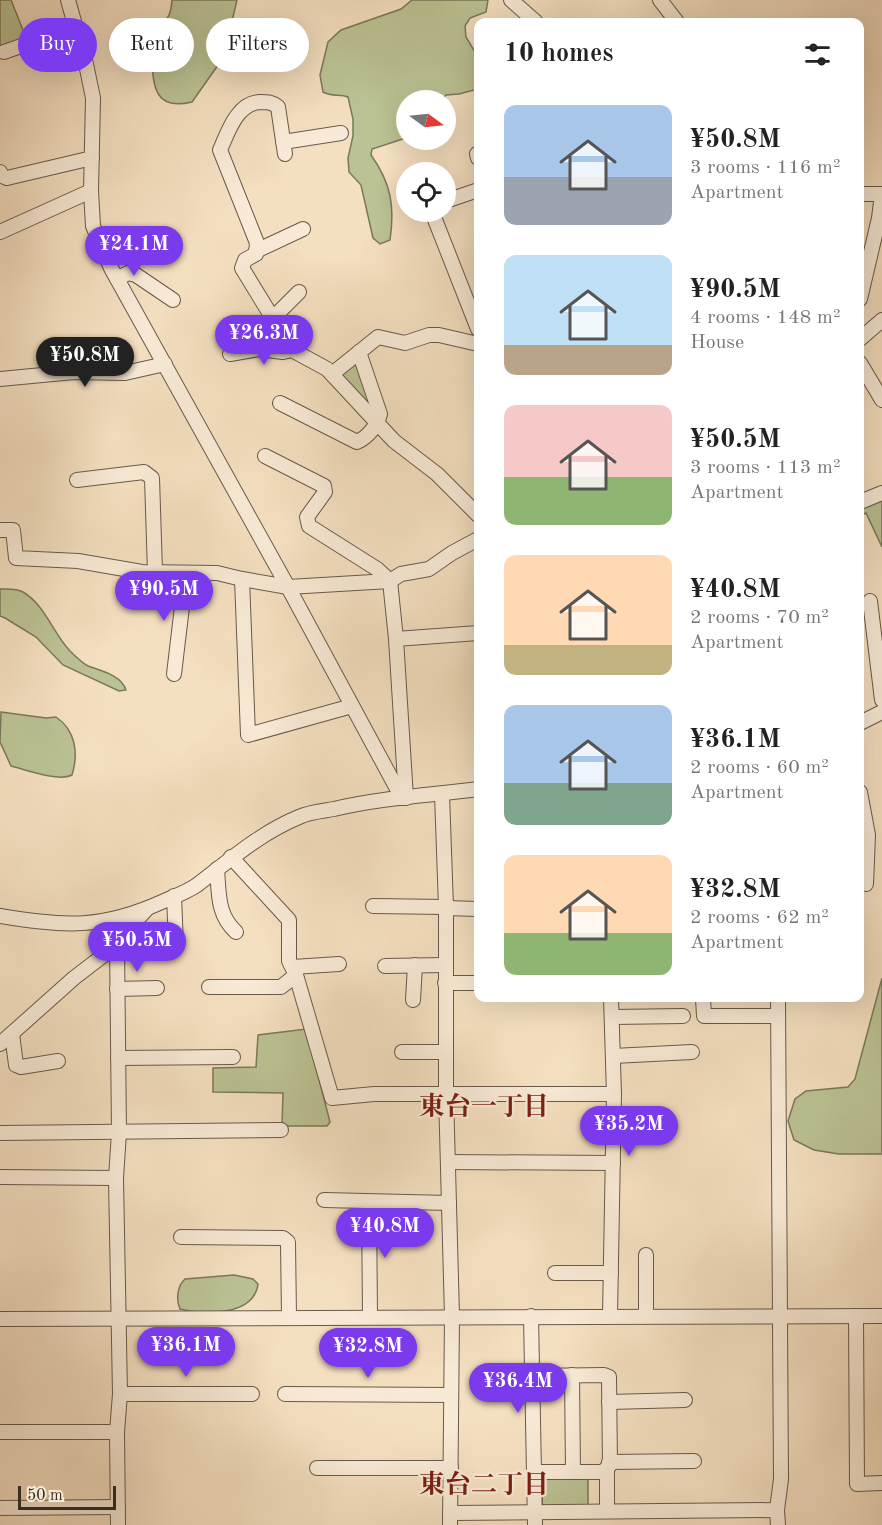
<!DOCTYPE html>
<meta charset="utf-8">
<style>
:root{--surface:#fff;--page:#f6f6f6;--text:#222;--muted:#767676;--accent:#7c3aed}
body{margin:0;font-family:"Old Standard TT","Noto Serif JP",serif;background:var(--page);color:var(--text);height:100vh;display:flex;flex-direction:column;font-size:22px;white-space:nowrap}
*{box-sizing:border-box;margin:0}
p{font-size:20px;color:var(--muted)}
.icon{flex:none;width:33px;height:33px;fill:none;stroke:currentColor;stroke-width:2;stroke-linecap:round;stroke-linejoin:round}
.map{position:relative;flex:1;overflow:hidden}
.drawer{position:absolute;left:474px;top:18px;width:390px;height:984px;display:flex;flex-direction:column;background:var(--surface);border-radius:12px;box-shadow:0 6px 24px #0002}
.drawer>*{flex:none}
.hud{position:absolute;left:18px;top:18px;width:366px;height:54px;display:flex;gap:12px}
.needle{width:39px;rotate:105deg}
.controls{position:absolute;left:396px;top:90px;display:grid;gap:12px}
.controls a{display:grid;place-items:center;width:60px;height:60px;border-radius:50%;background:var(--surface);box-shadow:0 6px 24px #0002;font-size:30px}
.scale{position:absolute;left:18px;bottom:15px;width:98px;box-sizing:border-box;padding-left:6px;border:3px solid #3a2e23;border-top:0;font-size:16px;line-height:21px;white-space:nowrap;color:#3a2e23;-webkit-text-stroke:4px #f8ead6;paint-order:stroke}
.price{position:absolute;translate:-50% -51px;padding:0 14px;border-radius:21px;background:var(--accent);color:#fff;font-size:20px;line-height:39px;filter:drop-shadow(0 2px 3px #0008)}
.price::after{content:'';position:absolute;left:50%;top:36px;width:18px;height:14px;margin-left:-9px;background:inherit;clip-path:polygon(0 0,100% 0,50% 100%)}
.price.on{background:#222;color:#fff}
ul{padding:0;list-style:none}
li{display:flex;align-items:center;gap:18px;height:150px;padding:0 30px}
li span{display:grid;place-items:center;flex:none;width:168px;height:120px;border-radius:12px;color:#555}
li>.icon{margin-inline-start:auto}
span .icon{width:72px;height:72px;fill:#fffc;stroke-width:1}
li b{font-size:26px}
h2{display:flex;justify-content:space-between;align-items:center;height:72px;padding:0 30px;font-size:26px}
.pill{padding:0 21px;border-radius:27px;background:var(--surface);box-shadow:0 6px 24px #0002;font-size:21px;line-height:54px}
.pill.on{background:var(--accent);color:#fff}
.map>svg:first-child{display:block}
.green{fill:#bbc293;stroke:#7a785b;stroke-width:1.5}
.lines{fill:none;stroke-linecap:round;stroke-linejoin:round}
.minor-casing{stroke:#685a4a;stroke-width:16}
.minor{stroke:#f8ead6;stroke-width:14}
.labels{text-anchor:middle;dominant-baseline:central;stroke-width:4.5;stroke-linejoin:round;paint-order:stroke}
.neighbourhood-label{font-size:26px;font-weight:bold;fill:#7a1f14;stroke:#f8ead6}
</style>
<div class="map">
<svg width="882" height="1525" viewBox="0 0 882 1525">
<rect width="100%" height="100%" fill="#f4dfc0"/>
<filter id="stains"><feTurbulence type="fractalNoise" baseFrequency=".00333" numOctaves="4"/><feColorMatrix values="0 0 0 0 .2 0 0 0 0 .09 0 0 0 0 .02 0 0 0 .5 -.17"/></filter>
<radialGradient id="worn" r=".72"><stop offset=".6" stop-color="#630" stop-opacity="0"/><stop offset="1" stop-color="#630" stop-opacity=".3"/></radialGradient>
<g class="green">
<path d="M 0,0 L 11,0 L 27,40 L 0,51 Z"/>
<path d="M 172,0 L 237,0 L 232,21 L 235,41 L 192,102 C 155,111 153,87 152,58 C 152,50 149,38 154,30 C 155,28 159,26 161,24 C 170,18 171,11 172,0 Z"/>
<path d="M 412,0 L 488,0 L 486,12 L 470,18 L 465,26 L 466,37 L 478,57 L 478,89 L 459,94 L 446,95 L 442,100 L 406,100 L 406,138 L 372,149 L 371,155 C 391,183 395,206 390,240 L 380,244 L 373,238 L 361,185 L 349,172 L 348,158 L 353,136 L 353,119 L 348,97 C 339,94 332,97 323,92 L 320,75 L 328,42 L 341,30 L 401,9 Z"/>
<path d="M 356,359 L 373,403 L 365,407 L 339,378 L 341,372 Z"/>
<path d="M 882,497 L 882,547 L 866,513 L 860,516 L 860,506 Z"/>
<path d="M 0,589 C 8,589 16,588 23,592 C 45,605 53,633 70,651 C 75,656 82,663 88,666 C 101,671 121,675 126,690 L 119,691 L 63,665 L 36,637 L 5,618 L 0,616 Z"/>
<path d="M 1,712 L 46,718 L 56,717 C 75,730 79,752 72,775 C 58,782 27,770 11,766 L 0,742 Z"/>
<path d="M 882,978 L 882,1154 L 839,1154 L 814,1150 L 794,1140 L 788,1121 L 795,1099 L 806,1091 L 848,1087 L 855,1079 Z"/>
<path d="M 306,1029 L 330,1122 L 327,1126 L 282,1126 L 283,1093 L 213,1092 L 213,1068 L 256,1067 L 258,1035 Z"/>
<path d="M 234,1275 L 253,1279 L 258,1284 C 254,1316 205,1315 180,1309 C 176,1300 177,1286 185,1279 Z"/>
<path d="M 543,1476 L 588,1476 L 588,1509 L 542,1508 Z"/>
</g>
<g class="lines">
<g class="minor-casing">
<g id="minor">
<path d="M 68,0 L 86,64 L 93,98 L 91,191 L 93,226 L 111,268 L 288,587 L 402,798"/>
<path d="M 511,0 L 536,22"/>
<path d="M 660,0 L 677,22"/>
<path d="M 4,52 L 75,27"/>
<path d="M 283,142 L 341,133"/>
<path d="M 478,153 L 477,154 L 478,158"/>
<path d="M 285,154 L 278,107 C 272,102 268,102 260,102 C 237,103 228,132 220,150 L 257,243 L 256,254 L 245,260 L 242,268 L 292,350 L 327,369 L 394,441 L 437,474 L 478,515"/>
<path d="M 0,172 L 2,176 L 7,178 L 92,158"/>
<path d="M 860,194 L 882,194 L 879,218 L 860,299"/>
<path d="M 446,201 L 478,190"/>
<path d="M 432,212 L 478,329"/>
<path d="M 0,232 L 91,191"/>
<path d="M 256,251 L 303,229"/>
<path d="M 117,279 L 128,273 L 136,275 L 173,300"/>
<path d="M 273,318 L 299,292"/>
<path d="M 860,339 L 882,320"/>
<path d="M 230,354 L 259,349 L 283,352 L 292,350"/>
<path d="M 860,363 L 882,400"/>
<path d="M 332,374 L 378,337 L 405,343 L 429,335 L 439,335 L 478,344"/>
<path d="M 0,379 L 74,372 L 125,373 L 165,364"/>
<path d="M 280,403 L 357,442 C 368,437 377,426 380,414 L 359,352"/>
<path d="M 265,456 L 324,486 L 325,492 L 307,517 L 309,526 L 377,569 L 390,581 L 396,639 L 406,798"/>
<path d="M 77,480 L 144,472 L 152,478 L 155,572"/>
<path d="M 860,502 L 882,493"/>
<path d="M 0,530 L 13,530 L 16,558 L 78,561 L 142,572 L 217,573 L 242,579 L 288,587 L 390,581 L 401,574 L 429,569 L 452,553 L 478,539"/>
<path d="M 242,579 L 248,735 L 352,706"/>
<path d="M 870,601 L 882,700"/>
<path d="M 396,639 L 478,633"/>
<path d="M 174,674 L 186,573"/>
<path d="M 860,723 L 882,712"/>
<path d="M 860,792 L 868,835 L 866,884"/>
<path d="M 442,794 L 446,907 L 446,1094 L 452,1316 L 450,1525"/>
<path d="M 231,857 L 289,920 L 289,961 L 296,975 L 332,1098 L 374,1094 L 614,1094"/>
<path d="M 217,869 C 219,893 217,915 236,932"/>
<path d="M 174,896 L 176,945"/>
<path d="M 373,906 L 446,907"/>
<path d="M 446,908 L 478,909"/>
<path d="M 0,916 C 64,927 103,929 164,901 C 175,896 187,892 197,885 C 230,860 260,833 299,817 C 309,812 323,811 334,809 C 381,798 430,795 478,789"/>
<path d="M 117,945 L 119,1132 L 116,1178 L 120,1394 L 117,1432 L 118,1525"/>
<path d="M 385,966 L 445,965"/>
<path d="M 293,967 L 339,964"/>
<path d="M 445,983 L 478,983"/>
<path d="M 209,987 L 281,987 L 296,975"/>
<path d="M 117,989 L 157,988"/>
<path d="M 703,998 L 704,1016 L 778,1016"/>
<path d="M 778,998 L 781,1479 L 777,1510 L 778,1525"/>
<path d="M 413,1000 L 415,965"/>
<path d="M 612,1017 L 683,1016"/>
<path d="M 12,1034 L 16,1065 L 21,1067 L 58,1061"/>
<path d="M 0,1044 L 74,978 L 117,945 L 128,929 L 146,910"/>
<path d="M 402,1052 L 445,1052"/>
<path d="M 613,1056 L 692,1052"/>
<path d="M 118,1058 L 233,1057"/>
<path d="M 0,1133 L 281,1130"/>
<path d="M 448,1162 L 613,1163"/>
<path d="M 0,1177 L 116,1178"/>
<path d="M 324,1200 L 449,1203"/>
<path d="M 369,1202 L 370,1317"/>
<path d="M 181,1237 L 283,1238 L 288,1242 L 289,1317"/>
<path d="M 646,1255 L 646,1316"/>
<path d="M 555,1273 L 611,1273"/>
<path d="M 531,1316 L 535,1525"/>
<path d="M 610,1316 L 614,1094 L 611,998"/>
<path d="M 856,1316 L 857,1484 L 882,1483"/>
<path d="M 0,1319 L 882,1316"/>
<path d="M 572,1375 L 573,1472"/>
<path d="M 532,1376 L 604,1375 L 609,1377 L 610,1465 L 603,1472 L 534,1472"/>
<path d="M 120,1394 L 252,1394"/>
<path d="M 285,1394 L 451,1395"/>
<path d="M 609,1402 L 685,1400"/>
<path d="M 0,1432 L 117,1432"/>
<path d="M 609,1462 L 694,1461"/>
<path d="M 317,1468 L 451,1468"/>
<path d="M 607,1468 L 607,1511"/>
<path d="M 0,1508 L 118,1507"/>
<path d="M 450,1513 L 777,1510"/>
</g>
</g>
<use href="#minor" class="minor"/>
</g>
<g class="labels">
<g class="neighbourhood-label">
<text x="484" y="1108">東台一丁目</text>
<text x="484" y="1486">東台二丁目</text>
</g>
</g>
<rect width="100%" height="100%" filter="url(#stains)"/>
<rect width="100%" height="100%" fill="url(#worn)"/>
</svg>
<div class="controls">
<a><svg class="needle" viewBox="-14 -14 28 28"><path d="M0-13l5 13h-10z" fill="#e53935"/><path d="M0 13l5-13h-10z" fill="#767676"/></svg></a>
<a><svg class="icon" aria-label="locate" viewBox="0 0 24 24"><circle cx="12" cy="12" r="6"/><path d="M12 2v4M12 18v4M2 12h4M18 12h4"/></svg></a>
</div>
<div class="scale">50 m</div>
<b class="price" style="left:134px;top:277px">¥24.1M</b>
<b class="price" style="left:264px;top:366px">¥26.3M</b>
<b class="price on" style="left:85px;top:388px">¥50.8M</b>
<b class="price" style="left:164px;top:622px">¥90.5M</b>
<b class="price" style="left:137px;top:973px">¥50.5M</b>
<b class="price" style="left:629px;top:1157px">¥35.2M</b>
<b class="price" style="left:385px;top:1259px">¥40.8M</b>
<b class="price" style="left:186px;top:1378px">¥36.1M</b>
<b class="price" style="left:368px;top:1379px">¥32.8M</b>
<b class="price" style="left:518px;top:1414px">¥36.4M</b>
<div class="hud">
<a class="pill on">Buy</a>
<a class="pill">Rent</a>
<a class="pill">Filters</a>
</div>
<section class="drawer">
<h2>10 homes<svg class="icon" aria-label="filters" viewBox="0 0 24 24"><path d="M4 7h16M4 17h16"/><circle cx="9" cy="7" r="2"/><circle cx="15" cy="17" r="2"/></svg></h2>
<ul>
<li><span style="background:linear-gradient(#a9c7e8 60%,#9aa5b1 0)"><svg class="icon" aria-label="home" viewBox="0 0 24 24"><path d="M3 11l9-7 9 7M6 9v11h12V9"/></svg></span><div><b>¥50.8M</b><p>3 rooms · 116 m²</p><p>Apartment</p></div></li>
<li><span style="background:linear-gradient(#bfe0f5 75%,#b9a48a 0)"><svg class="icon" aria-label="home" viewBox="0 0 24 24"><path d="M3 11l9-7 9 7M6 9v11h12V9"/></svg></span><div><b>¥90.5M</b><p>4 rooms · 148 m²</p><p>House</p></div></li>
<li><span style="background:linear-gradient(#f6c9c9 60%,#8fb573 0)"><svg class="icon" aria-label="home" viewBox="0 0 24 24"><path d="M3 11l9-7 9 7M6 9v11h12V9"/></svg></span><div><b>¥50.5M</b><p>3 rooms · 113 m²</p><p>Apartment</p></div></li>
<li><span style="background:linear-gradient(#ffd9b3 75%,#c2b280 0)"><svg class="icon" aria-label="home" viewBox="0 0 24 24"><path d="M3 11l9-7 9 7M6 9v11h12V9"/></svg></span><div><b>¥40.8M</b><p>2 rooms · 70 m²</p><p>Apartment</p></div></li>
<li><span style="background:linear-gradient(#a9c7e8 65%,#7fa58c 0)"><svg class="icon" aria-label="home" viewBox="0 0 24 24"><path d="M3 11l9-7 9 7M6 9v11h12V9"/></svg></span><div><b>¥36.1M</b><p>2 rooms · 60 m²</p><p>Apartment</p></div></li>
<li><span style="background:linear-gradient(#ffd9b3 65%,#8fb573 0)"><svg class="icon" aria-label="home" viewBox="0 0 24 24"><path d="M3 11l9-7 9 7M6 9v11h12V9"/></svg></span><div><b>¥32.8M</b><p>2 rooms · 62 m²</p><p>Apartment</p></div></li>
</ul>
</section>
</div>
